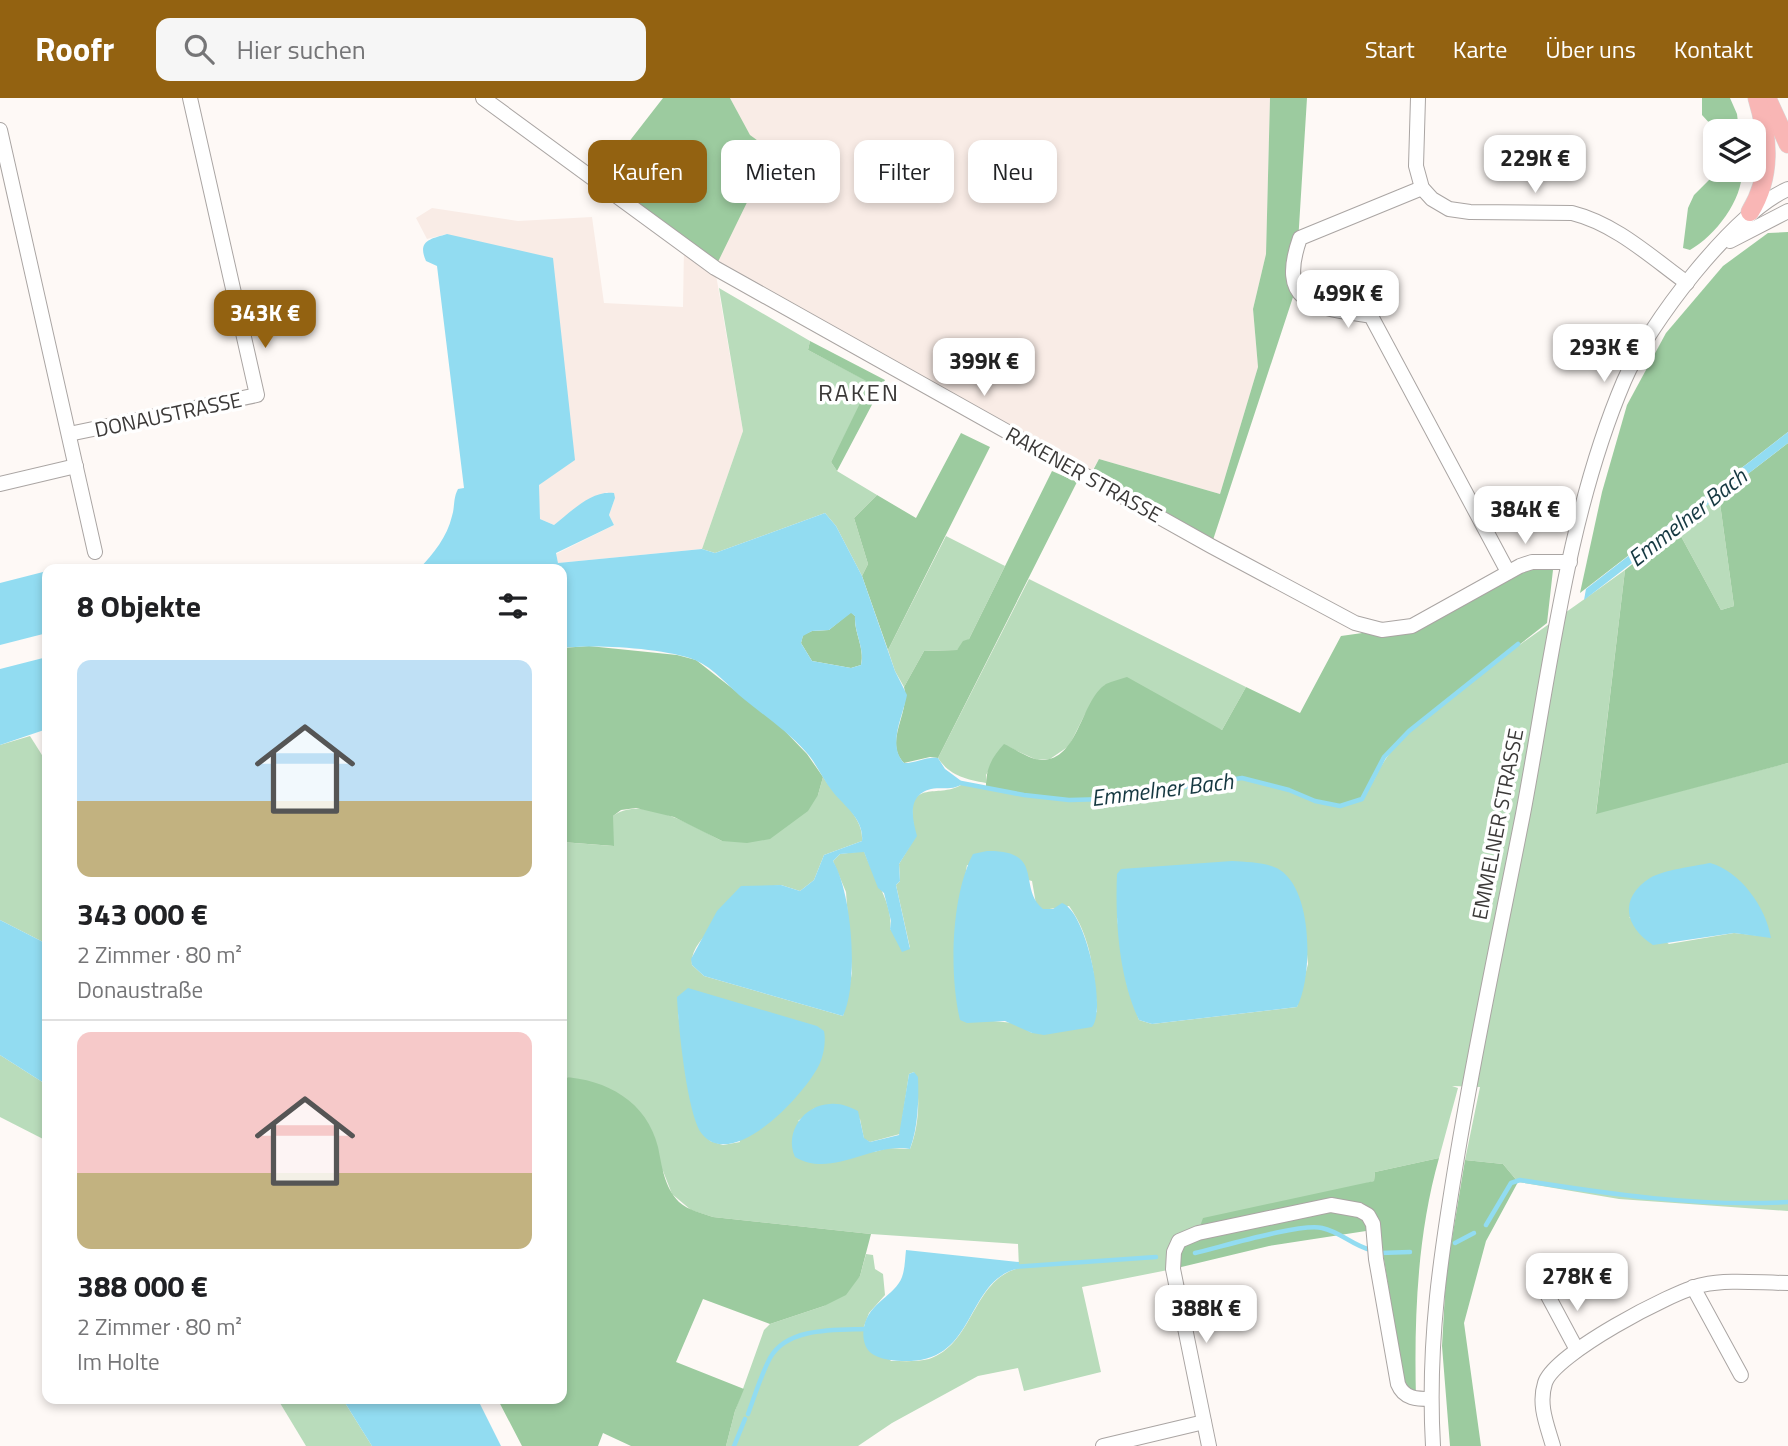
<!DOCTYPE html>
<html lang="de">
<meta charset="utf-8">
<style>
:root{--surface:#fff;--page:#f6f6f6;--text:#202124;--muted:#757577;--line:#e0e0e0;--accent:#936211}
body{margin:0;font-family:"Titillium Web",sans-serif;background:var(--page);color:var(--text);height:100vh;display:flex;flex-direction:column;font-size:26px;white-space:nowrap}
*{box-sizing:border-box;margin:0}
p{font-size:23px;color:var(--muted)}
.icon{flex:none;width:38px;height:38px;fill:none;stroke:currentColor;stroke-width:2;stroke-linecap:round;stroke-linejoin:round}
.map{position:relative;flex:1;overflow:hidden}
.side{position:absolute;left:42px;top:466px;width:525px;height:840px;display:flex;flex-direction:column;background:var(--surface);border-radius:14px;box-shadow:0 4px 10px #0003}
.side>*{flex:none}
.top-card{position:absolute;left:588px;top:42px;width:665px;height:63px;display:flex;gap:14px}
.buttons{position:absolute;left:1703px;top:21px;display:grid;gap:14px}
.buttons a{display:grid;place-items:center;width:63px;height:63px;border-radius:14px;background:var(--surface);box-shadow:0 4px 10px #0003;font-size:35px}
.price{position:absolute;translate:-50% -60px;padding:0 16px;border-radius:14px;background:#fff;color:#222;font-size:23px;line-height:46px;filter:drop-shadow(0 2px 4px #0008)}
.price::after{content:'';position:absolute;left:50%;top:42px;width:21px;height:16px;margin-left:-10px;background:inherit;clip-path:polygon(0 0,100% 0,50% 100%)}
.price.active{background:var(--accent);color:#fff}
ul{padding:0;list-style:none}
li{display:grid;align-content:center;gap:14px;height:371px;padding:0 35px}
li+li{border-top:2px solid var(--line)}
li span{display:grid;place-items:center;height:217px;border-radius:14px;color:#555}
li>.icon{margin-inline-start:auto}
span .icon{width:126px;height:126px;fill:#fffc;stroke-width:1}
li b{font-size:30px}
h2{display:flex;justify-content:space-between;align-items:center;height:84px;padding:0 35px;font-size:30px}
.tag{padding:0 24px;border-radius:14px;background:var(--surface);box-shadow:0 4px 10px #0003;font-size:24px;line-height:63px}
.tag.active{background:var(--accent);color:#fff}
header{display:flex;align-items:center;gap:42px;box-sizing:border-box;height:98px;padding:0 35px;background:var(--accent);color:#fff}
header strong{font-size:33px}
nav{display:flex;gap:38px;margin-inline-start:auto;font-size:24px}
.search{width:490px;height:63px;background:var(--page);display:flex;align-items:center;gap:18px;box-sizing:border-box;padding:0 24px;border-radius:14px;color:var(--muted);font-size:26px}
.map>svg:first-child{display:block}
.built{fill:#f9ece6}
.green{fill:#b9dcbb;fill-rule:evenodd}
.forest{fill:#9ccb9f}
.water{fill:#92dcf1;fill-rule:evenodd}
.lines{fill:none;stroke-linecap:round;stroke-linejoin:round}
.stream{stroke:#92dcf1;stroke-width:4.5}
.minor-casing{stroke:#aaa5a3;stroke-width:16}
.major-casing{stroke:#d8d7d7;stroke-width:19}
.minor{stroke:#fff;stroke-width:14}
.major{stroke:#f9b6b5;stroke-width:18}
.labels{text-anchor:middle;dominant-baseline:central;stroke-width:7;stroke-linejoin:round;paint-order:stroke}
.street-label{font-size:21px;fill:#3b3938;stroke:#fff}
.water-label{font-size:23px;font-style:italic;fill:#153841;stroke:#fff}
.quarter-label{font-size:24px;letter-spacing:2px;fill:#3b3938;stroke:#fff}
</style>
<header>
<strong>Roofr</strong>
<div class="search"><svg class="icon" aria-label="search" viewBox="0 0 24 24"><circle cx="10" cy="10" r="6"/><path d="M15 15l6 6"/></svg>Hier suchen</div>
<nav><a>Start</a><a>Karte</a><a>Über uns</a><a>Kontakt</a></nav>
</header>
<div class="map">
<svg width="1788" height="1348" viewBox="0 0 1788 1348">
<rect width="100%" height="100%" fill="#fef9f6"/>
<path class="built" d="M 730,0 L 1270,0 L 1266,156 L 1253,211 L 1258,269 L 1220,396 L 1099,361 L 1089,378 L 715,171 L 743,333 L 702,451 L 558,465 L 556,456 L 614,427 L 609,417 L 615,400 L 607,394 L 584,404 L 554,427 L 540,421 L 538,387 L 447,136 L 427,141 L 416,120 L 432,110 L 518,123 L 592,119 L 604,205 L 683,209 L 684,149 L 750,38 Z"/>
<g class="green">
<path d="M 719,190 L 810,243 L 808,252 L 871,285 L 831,364 L 837,373 L 877,397 L 854,420 L 868,466 L 862,478 L 836,428 L 825,415 L 715,455 L 702,451 L 743,333 Z"/>
<path d="M 1719,398 L 1734,508 L 1721,512 L 1677,431 Z"/>
<path d="M 946,438 L 1005,468 L 969,541 L 957,552 L 924,553 L 904,589 L 895,573 L 888,552 Z"/>
<path d="M 1625,472 L 1596,715 L 1788,665 L 1788,1113 L 1619,1101 L 1518,1084 L 1503,1066 L 1465,1062 L 1480,989 L 1452,988 L 1458,990 L 1439,1060 L 1375,1074 L 1374,1083 L 1198,1135 L 1173,1171 L 1082,1189 L 1101,1274 L 1024,1293 L 1018,1270 L 978,1278 L 892,1325 L 858,1348 L 726,1348 L 735,1313 L 764,1232 L 770,1226 L 824,1208 L 860,1178 L 866,1156 L 873,1157 L 875,1171 L 883,1176 L 885,1197 L 869,1215 L 863,1231 L 891,1263 C 903,1263 918,1264 929,1261 C 974,1246 972,1182 1019,1170 L 1018,1146 L 871,1136 L 713,1119 L 691,1112 L 672,1096 L 663,1073 L 567,979 L 562,979 L 562,744 L 613,748 L 613,718 C 641,696 696,729 722,743 L 818,697 L 823,679 C 835,699 864,717 862,743 L 824,757 L 814,782 L 800,793 L 781,787 L 774,788 C 751,803 688,836 692,867 L 704,878 L 843,918 L 852,875 L 846,794 L 833,763 L 840,756 L 864,753 C 872,777 894,807 890,831 L 910,850 L 896,787 L 900,783 L 899,766 L 916,738 C 900,674 939,704 964,685 L 1024,697 L 1069,702 L 1107,701 L 1242,680 L 1289,692 L 1315,703 L 1374,682 C 1392,642 1425,620 1459,593 C 1512,550 1569,513 1625,472 ZM 967,767 L 1032,783 L 1036,806 L 1043,812 L 1069,808 C 1091,838 1095,877 1097,914 L 1032,935 L 1014,925 L 993,923 L 955,878 L 954,847 ZM 1302,810 L 1308,866 L 1297,909 L 1152,926 L 1139,922 L 1127,887 L 1117,820 ZM 1629,819 L 1771,839 L 1734,835 L 1669,846 ZM 678,914 L 740,1044 L 723,1047 L 710,1043 L 686,978 ZM 914,974 C 921,997 919,1029 910,1051 L 888,1050 L 874,1054 L 798,1023 L 813,1011 L 832,1006 L 860,1021 L 864,1041 L 870,1044 L 900,1036 L 909,976 Z"/>
<path d="M 1029,481 L 1246,589 L 1222,632 L 1105,587 L 1085,616 L 1069,648 L 1050,661 L 1037,662 L 1004,647 L 986,677 L 986,685 C 965,681 950,678 938,660 Z"/>
<path d="M 30,638 L 47,665 L 47,846 L 0,822 L 0,647 Z"/>
<path d="M 0,957 L 47,987 L 47,1043 L 0,1019 Z"/>
<path d="M 277,1300 L 342,1300 L 372,1348 L 306,1348 Z"/>
</g>
<g class="forest">
<path d="M 663,0 L 730,0 L 750,37 L 772,53 L 715,170 L 597,85 Z"/>
<path d="M 1270,0 L 1307,0 L 1295,193 L 1211,448 L 1090,378 L 1099,361 L 1220,396 L 1258,269 L 1253,211 L 1266,156 Z"/>
<path d="M 1702,0 L 1730,0 L 1737,16 L 1739,33 L 1715,33 L 1715,40 L 1714,30 L 1702,17 Z"/>
<path d="M 1715,47 L 1715,72 L 1742,72 C 1743,102 1715,138 1690,152 L 1683,150 L 1688,110 L 1694,97 L 1709,82 Z"/>
<path d="M 1788,134 L 1788,334 L 1580,495 L 1602,394 L 1627,307 L 1666,235 L 1723,168 L 1768,135 Z"/>
<path d="M 810,243 L 885,282 L 837,373 L 831,364 L 870,285 L 808,252 Z"/>
<path d="M 961,335 L 990,349 L 888,552 L 862,478 L 868,466 L 854,420 L 877,397 L 916,420 Z"/>
<path d="M 1788,345 L 1788,665 L 1596,716 L 1625,472 L 1677,431 L 1721,512 L 1734,508 L 1719,398 Z"/>
<path d="M 1052,373 L 1077,384 L 938,660 L 930,659 L 904,665 C 883,644 911,614 904,589 L 924,553 L 957,552 L 963,543 L 969,541 Z"/>
<path d="M 1554,463 L 1547,525 L 1409,633 L 1384,659 L 1362,701 L 1340,708 L 1315,703 L 1289,692 L 1242,680 L 1107,701 L 1069,702 L 1024,697 L 986,689 C 986,670 992,659 1004,646 C 1015,651 1029,661 1040,662 C 1079,664 1080,603 1106,586 C 1112,583 1121,581 1127,579 L 1222,632 L 1246,589 L 1300,615 L 1341,538 L 1412,528 L 1508,474 Z"/>
<path d="M 851,514 L 855,518 C 854,535 865,550 861,567 L 851,570 L 812,563 L 801,545 L 803,537 L 812,533 L 829,532 Z"/>
<path d="M 589,548 L 677,557 L 696,562 L 779,627 L 807,656 L 823,679 L 818,697 L 808,713 L 770,741 L 747,745 L 722,743 L 674,719 L 636,710 L 621,712 L 613,718 L 614,748 L 562,744 L 562,550 Z"/>
<path d="M 562,979 C 607,981 647,1004 658,1049 C 662,1068 664,1089 679,1104 C 688,1112 701,1115 713,1119 L 871,1136 L 860,1178 L 846,1197 L 824,1208 L 770,1226 L 703,1201 L 676,1264 L 744,1291 L 735,1313 L 726,1348 L 631,1348 L 603,1335 L 598,1348 L 522,1348 L 497,1300 L 562,1300 Z"/>
<path d="M 1439,1060 C 1417,1138 1414,1221 1416,1301 L 1406,1297 L 1379,1131 L 1269,1148 L 1173,1171 L 1174,1154 L 1198,1134 L 1203,1120 L 1374,1083 L 1375,1074 Z"/>
<path d="M 1465,1062 L 1503,1066 L 1518,1084 L 1486,1143 L 1464,1225 L 1481,1348 L 1450,1348 L 1442,1248 L 1446,1177 Z"/>
</g>
<g class="water">
<path d="M 447,136 L 553,160 L 575,362 L 539,387 L 540,421 L 554,427 C 571,414 591,392 614,395 L 615,400 L 609,417 L 614,427 L 556,455 L 558,465 L 702,451 L 715,455 L 825,415 L 836,428 L 862,478 L 895,573 L 907,597 C 903,618 887,647 904,665 C 916,665 927,658 938,660 L 945,671 L 964,685 C 953,693 943,689 931,691 C 907,697 912,720 917,738 L 899,766 L 900,783 L 896,787 L 910,851 L 902,854 L 890,831 L 891,823 L 884,795 L 878,790 L 864,754 L 840,756 L 833,763 C 852,795 859,884 843,918 L 704,878 L 692,867 L 691,861 L 717,813 L 741,788 L 781,787 L 800,793 L 814,782 L 824,757 L 862,743 C 864,721 845,709 833,694 C 823,682 817,666 806,654 C 788,634 766,619 745,602 C 729,589 714,570 695,562 C 665,550 594,546 562,550 L 562,471 L 419,471 C 434,455 447,439 452,418 C 455,409 453,400 458,391 L 464,390 L 437,168 L 426,163 C 417,143 430,141 447,136 ZM 851,515 L 855,518 C 854,535 865,550 861,567 L 851,570 L 812,563 L 801,545 L 803,538 L 812,533 L 829,532 Z"/>
<path d="M 1788,334 L 1788,345 L 1584,502 L 1586,491 Z"/>
<path d="M 47,473 L 47,535 L 0,547 L 0,485 Z"/>
<path d="M 47,559 L 47,631 L 0,647 L 0,571 Z"/>
<path d="M 987,753 C 1046,752 1017,790 1043,811 L 1053,811 L 1062,805 C 1086,813 1107,911 1092,929 L 1044,937 L 1032,935 L 1005,923 L 967,925 L 960,922 C 949,876 951,798 973,756 Z"/>
<path d="M 1232,763 C 1247,764 1267,764 1280,772 C 1313,793 1313,878 1297,909 L 1152,926 L 1139,922 C 1119,880 1115,823 1117,776 L 1121,771 Z"/>
<path d="M 1710,765 C 1740,773 1766,809 1771,840 L 1734,835 L 1653,847 C 1624,828 1619,800 1650,780 C 1663,772 1695,768 1710,765 Z"/>
<path d="M 0,822 L 47,846 L 47,987 L 0,957 Z"/>
<path d="M 688,890 L 817,928 L 824,933 C 826,943 824,955 820,965 C 808,993 734,1075 702,1036 C 687,1018 678,925 677,899 Z"/>
<path d="M 914,974 L 918,979 C 919,1002 918,1030 910,1051 C 872,1044 832,1081 795,1059 C 784,1034 804,1007 830,1006 C 841,1005 849,1009 858,1013 L 864,1040 L 870,1044 L 899,1037 L 909,976 Z"/>
<path d="M 906,1152 L 1019,1164 L 1019,1170 C 965,1183 977,1260 911,1263 C 899,1263 885,1263 874,1257 C 864,1252 862,1239 864,1229 C 869,1204 895,1198 902,1179 C 905,1171 905,1160 906,1152 Z"/>
<path d="M 342,1300 L 477,1300 L 501,1348 L 372,1348 Z"/>
</g>
<g class="lines">
<g class="stream">
<path d="M 961,685 L 1024,697 L 1069,702 L 1107,701 L 1242,680 L 1289,692 L 1315,703 L 1340,708 L 1362,701 L 1384,659 L 1409,633 L 1518,546"/>
<path d="M 1486,1127 L 1511,1085 L 1520,1082 C 1608,1096 1698,1109 1788,1104"/>
<path d="M 1455,1145 L 1474,1135"/>
<path d="M 1195,1155 C 1221,1149 1300,1125 1322,1130 C 1341,1134 1353,1148 1371,1152"/>
<path d="M 1380,1155 L 1410,1154"/>
<path d="M 1014,1169 L 1156,1159"/>
<path d="M 748,1316 C 755,1297 761,1277 770,1260 C 787,1229 836,1232 866,1231"/>
<path d="M 734,1348 L 745,1321"/>
</g>
<g class="minor-casing">
<g id="minor">
<path d="M 483,0 L 715,170 L 1211,448 L 1355,525 L 1382,532 L 1412,528 L 1520,468 L 1532,464 L 1570,464"/>
<path d="M 1418,0 L 1416,68 L 1422,90 L 1432,101 L 1449,111 L 1470,114 L 1572,115 C 1616,126 1651,159 1687,185"/>
<path d="M 0,32 L 95,454"/>
<path d="M 1422,90 L 1300,140 C 1276,208 1317,209 1371,218 L 1508,474"/>
<path d="M 1730,143 L 1788,113"/>
<path d="M 69,336 L 257,297 L 190,0"/>
<path d="M 0,386 L 76,368"/>
<path d="M 1693,1189 L 1741,1277"/>
<path d="M 1547,1196 L 1577,1252"/>
<path d="M 1103,1348 L 1204,1324"/>
<path d="M 1209,1348 L 1173,1171 L 1174,1154 L 1179,1143 L 1198,1135 L 1331,1107 L 1359,1112 L 1368,1117 L 1373,1126 L 1376,1161 L 1398,1286 C 1404,1301 1417,1301 1431,1301"/>
<path d="M 1433,1348 C 1427,1244 1441,1155 1458,1053 C 1477,940 1501,828 1523,716 C 1550,573 1567,417 1624,283 C 1648,227 1733,115 1788,91"/>
<path d="M 1553,1348 C 1547,1327 1538,1307 1545,1285 C 1554,1256 1671,1194 1702,1187 C 1729,1181 1760,1185 1788,1185"/>
</g>
</g>
<g class="major-casing">
<g id="major">
<path d="M 1767,0 L 1788,46"/>
<path d="M 1750,114 C 1772,78 1769,40 1757,0"/>
</g>
</g>
<use href="#minor" class="minor"/>
<use href="#major" class="major"/>
</g>
<g class="labels">
<g class="street-label">
<text transform="translate(168 316) rotate(-12)">DONAUSTRASSE</text>
<text transform="translate(1084 376) rotate(29)">RAKENER STRASSE</text>
<text transform="translate(1497 726) rotate(-79)">EMMELNER STRASSE</text>
</g>
<g class="water-label">
<text transform="translate(1687 419) rotate(-38)">Emmelner Bach</text>
<text transform="translate(1162 691) rotate(-7)">Emmelner Bach</text>
</g>
<g class="quarter-label">
<text x="859" y="294">RAKEN</text>
</g>
</g>
</svg>
<div class="buttons">
<a><svg class="icon" aria-label="layers" viewBox="0 0 24 24"><path d="M12 4l9 5-9 5-9-5zM3 14l9 5 9-5"/></svg></a>
</div>
<b class="price" style="left:1535px;top:97px">229K €</b>
<b class="price" style="left:1348px;top:232px">499K €</b>
<b class="price active" style="left:265px;top:252px">343K €</b>
<b class="price" style="left:1604px;top:286px">293K €</b>
<b class="price" style="left:984px;top:300px">399K €</b>
<b class="price" style="left:1525px;top:448px">384K €</b>
<b class="price" style="left:1577px;top:1215px">278K €</b>
<b class="price" style="left:1206px;top:1247px">388K €</b>
<div class="top-card">
<a class="tag active">Kaufen</a>
<a class="tag">Mieten</a>
<a class="tag">Filter</a>
<a class="tag">Neu</a>
</div>
<section class="side">
<h2>8 Objekte<svg class="icon" aria-label="filters" viewBox="0 0 24 24"><path d="M4 7h16M4 17h16"/><circle cx="9" cy="7" r="2"/><circle cx="15" cy="17" r="2"/></svg></h2>
<ul>
<li><span style="background:linear-gradient(#bfe0f5 65%,#c2b280 0)"><svg class="icon" aria-label="home" viewBox="0 0 24 24"><path d="M3 11l9-7 9 7M6 9v11h12V9"/></svg></span><div><b>343 000 €</b><p>2 Zimmer · 80 m²</p><p>Donaustraße</p></div></li>
<li><span style="background:linear-gradient(#f6c9c9 65%,#c2b280 0)"><svg class="icon" aria-label="home" viewBox="0 0 24 24"><path d="M3 11l9-7 9 7M6 9v11h12V9"/></svg></span><div><b>388 000 €</b><p>2 Zimmer · 80 m²</p><p>Im Holte</p></div></li>
</ul>
</section>
</div>
